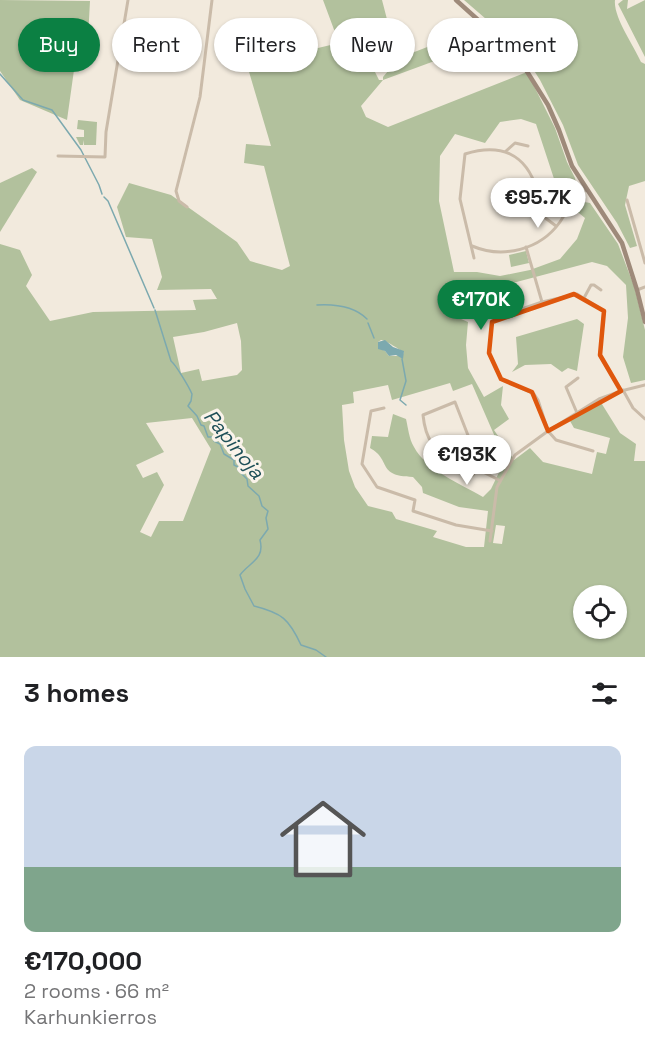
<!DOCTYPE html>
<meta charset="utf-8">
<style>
:root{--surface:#fff;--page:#f6f6f6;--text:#202124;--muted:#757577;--line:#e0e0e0;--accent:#0b8043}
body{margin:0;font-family:"Space Grotesk",sans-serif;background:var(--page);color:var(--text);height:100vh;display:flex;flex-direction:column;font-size:22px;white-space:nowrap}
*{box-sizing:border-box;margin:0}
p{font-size:20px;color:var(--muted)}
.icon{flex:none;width:33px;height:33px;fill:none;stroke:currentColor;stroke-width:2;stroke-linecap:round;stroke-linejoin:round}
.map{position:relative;height:657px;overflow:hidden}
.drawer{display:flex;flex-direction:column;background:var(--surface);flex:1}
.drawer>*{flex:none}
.top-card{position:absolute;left:18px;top:18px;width:609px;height:54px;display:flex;gap:12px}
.tools{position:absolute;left:573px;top:585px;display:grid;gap:12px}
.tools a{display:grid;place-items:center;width:54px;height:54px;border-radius:50%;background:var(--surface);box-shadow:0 2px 4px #0004;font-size:30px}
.price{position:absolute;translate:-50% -51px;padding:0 14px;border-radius:21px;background:#fff;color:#222;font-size:20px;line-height:39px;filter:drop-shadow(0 2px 3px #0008)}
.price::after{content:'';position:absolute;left:50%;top:36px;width:18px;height:14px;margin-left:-9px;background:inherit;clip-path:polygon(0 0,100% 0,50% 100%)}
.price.selected{background:var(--accent);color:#fff}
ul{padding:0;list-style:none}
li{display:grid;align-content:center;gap:12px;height:318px;padding:0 24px}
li+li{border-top:2px solid var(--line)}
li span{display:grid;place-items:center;height:186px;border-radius:12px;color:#555}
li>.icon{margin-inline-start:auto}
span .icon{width:108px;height:108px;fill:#fffc;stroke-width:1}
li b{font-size:26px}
h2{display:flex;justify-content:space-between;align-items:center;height:72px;padding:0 24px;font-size:26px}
.chip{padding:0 21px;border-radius:27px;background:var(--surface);box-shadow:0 2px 4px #0004;font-size:21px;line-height:54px}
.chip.selected{background:var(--accent);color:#fff}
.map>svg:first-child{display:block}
.green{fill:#b2c19d;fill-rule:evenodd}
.water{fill:#7ca9af}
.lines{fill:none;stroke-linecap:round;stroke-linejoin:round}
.stream{stroke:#7ca9af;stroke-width:1.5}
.minor{stroke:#cabba9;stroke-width:3}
.secondary{stroke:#9e8a7a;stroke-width:4.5}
.marked{fill:none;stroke:#df570d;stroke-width:4.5;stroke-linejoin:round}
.labels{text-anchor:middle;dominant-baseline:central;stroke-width:6;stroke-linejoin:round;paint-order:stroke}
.water-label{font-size:20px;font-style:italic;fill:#1f5059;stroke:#faf3ea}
</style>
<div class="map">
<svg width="645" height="657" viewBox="0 0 645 657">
<rect width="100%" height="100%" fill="#f2eadd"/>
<g class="green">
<path d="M 0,0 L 90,1 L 88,38 L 65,38 L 56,57 L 69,61 L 74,70 L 67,120 L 20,100 L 0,71 Z"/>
<path d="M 323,0 L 382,0 L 389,27 L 376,43 L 384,62 L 375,72 L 379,80 L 383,80 L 383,77 L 399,58 L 435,44 L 454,43 L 459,52 L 383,80 L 361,106 L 366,117 L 388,127 L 527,72 L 555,128 L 567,162 L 575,178 L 578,193 L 568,201 L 560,197 L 536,124 L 521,119 L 500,122 L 485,143 L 455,134 L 440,156 L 439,201 L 454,272 L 477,272 L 500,276 L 530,270 L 560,259 L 577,239 L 585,218 L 574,209 C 579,203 583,201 590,203 L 618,244 L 634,286 L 645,330 L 645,380 L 631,383 L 623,357 L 628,318 L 626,285 L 607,266 L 592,262 L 483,291 L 475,288 L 481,310 L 460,313 L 454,291 L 457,288 L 446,289 L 454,316 L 468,322 L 466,345 L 468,368 L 484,397 L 503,386 L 501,405 L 509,419 L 494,430 L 514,460 L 530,448 L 543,462 L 592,474 L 597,452 L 606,454 L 610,438 L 574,428 L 570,421 L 600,401 L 620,433 L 636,444 L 634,461 L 645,461 L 645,657 L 0,657 L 0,244 L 20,250 L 32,275 L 26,286 L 50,321 L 93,312 L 196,310 L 193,300 L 217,299 L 211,289 L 157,290 L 162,277 L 152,239 L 126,237 L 117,207 L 129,183 L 171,195 L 237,242 L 250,261 L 282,270 L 290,266 L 264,166 L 244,163 L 246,144 L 271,146 L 247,65 L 339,43 ZM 237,323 L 241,341 L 242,370 L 237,375 L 202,381 L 199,369 L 181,373 L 173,337 L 204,332 ZM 381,340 C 385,340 401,350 404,353 L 398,356 L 389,356 L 385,351 L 378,347 L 378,342 ZM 450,383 L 453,391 L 472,384 L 505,460 L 491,489 L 483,497 C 461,484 426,470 414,447 C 409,439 408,427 406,419 L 393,414 L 388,437 L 372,436 L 370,448 C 392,460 376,476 413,477 L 422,487 L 423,493 L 459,507 L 488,511 L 484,547 L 466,547 L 433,537 L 437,531 L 396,519 L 392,512 L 368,506 L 355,487 L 349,471 L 344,440 L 342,405 L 354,403 L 353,392 L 388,385 L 392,400 ZM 192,418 L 211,449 L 183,521 L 159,521 L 151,537 L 140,532 L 164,485 L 157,472 L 143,478 L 136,465 L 164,452 L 146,423 ZM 496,525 L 505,526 L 502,544 L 493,543 ZM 584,596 L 616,596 L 616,628 L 584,628 Z"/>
<path d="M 464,0 L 615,0 C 613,17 634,46 641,62 L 645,64 L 645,181 L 629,186 L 625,205 L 637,246 L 630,248 L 617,223 L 578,165 L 563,125 L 540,80 L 526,58 L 516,45 Z"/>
<path d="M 623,0 L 628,0 L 627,9 L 645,0 L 645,57 L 618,4 Z"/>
<path d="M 78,120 L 97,122 L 96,145 L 84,145 L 84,140 L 83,145 L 80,145 L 76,137 L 84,137 L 84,130 L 77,129 Z"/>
<path d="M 32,168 L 37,172 L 0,232 L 0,183 Z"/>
<path d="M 526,251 L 529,263 L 511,267 L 509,255 Z"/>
<path d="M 577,319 L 584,324 L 577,371 L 568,368 L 562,372 L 551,364 L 525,365 L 512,372 L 518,364 L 516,337 Z"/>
</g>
<path class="water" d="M 385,340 L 393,347 L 404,351 L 403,359 L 396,355 L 389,356 L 385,351 L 378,349 L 378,342 Z"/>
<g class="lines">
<g class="stream">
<path d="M 0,74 L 23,100 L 52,110 L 81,150 L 99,185 L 102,194"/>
<path d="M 104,197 L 108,201 L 154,308"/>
<path d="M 317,305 C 334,304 354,306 367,319"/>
<path d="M 155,310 L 171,361 C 176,365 189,387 192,394 L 191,401 L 188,406 L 197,416 L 201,425 L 204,426 L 208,437 L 215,437 L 214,441 L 220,444 L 224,454 L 234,460 L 234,465 L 240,468 L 238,470 L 247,479 L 248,486 L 259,496 L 262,506 L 268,511 L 266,518 L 268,529 L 260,540 C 265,559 250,562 240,575 L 245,589 L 254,606 C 282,613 289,619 301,645 L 316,650 L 326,657"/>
<path d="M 368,323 L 374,338"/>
<path d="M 402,359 L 406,381 L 400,400 L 406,405"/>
</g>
<g class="minor">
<path d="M 506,151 L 515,143 L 528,146"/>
<path d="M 58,156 L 105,157 L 106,132 L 128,0"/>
<path d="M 627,200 L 645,263"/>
<path d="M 187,207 L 179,201 L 176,191 L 200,97 L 212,0"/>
<path d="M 472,246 C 503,259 540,250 560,222 C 571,206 567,201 586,190"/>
<path d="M 526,247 L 542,302"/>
<path d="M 474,258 L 460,199 L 465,154 C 500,143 526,153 537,190 C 540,198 538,206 540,214 L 556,226"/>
<path d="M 637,290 L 645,287"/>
<path d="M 584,298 L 591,285 L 594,285 L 601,290"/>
<path d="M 623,390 L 633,408 L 645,419"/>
<path d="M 384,408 L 371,411 L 362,464 L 377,487 L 415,500 L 413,511 L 456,525 L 492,531"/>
<path d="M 577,413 L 566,387 L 578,378"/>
<path d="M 593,451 L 556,440 L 548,431 L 538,400 L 534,394 L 501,379 L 489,353 L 492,322 L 495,318 L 542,302 L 577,294 L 604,311 L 600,356 L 621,391"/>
<path d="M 477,469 L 473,475 L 470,476 L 451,466 C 450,455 439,452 432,443 C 426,435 424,425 423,415 L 455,402 L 478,461 L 477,469 L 499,480"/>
<path d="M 490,541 L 497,487 L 515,455 L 548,431 L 599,399 L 621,391 L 645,385"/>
</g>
<path class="secondary" d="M 456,0 L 516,54 L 548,105 L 559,130 L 572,166 L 622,243 L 637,290 L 645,322"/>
</g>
<path class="marked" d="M 574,294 L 604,311 L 600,355 L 621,391 L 548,431 L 532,392 L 501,379 L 489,353 L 492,322 Z"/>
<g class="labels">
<g class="water-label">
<text transform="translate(234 444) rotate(51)">Papinoja</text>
</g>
</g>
</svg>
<div class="tools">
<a><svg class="icon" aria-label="locate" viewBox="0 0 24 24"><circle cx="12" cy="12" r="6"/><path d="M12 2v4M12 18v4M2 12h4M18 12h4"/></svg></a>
</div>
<b class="price" style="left:538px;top:229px">€95.7K</b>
<b class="price selected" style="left:481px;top:331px">€170K</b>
<b class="price" style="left:467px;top:486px">€193K</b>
<div class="top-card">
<a class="chip selected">Buy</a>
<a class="chip">Rent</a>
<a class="chip">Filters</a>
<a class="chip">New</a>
<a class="chip">Apartment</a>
</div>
</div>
<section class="drawer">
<h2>3 homes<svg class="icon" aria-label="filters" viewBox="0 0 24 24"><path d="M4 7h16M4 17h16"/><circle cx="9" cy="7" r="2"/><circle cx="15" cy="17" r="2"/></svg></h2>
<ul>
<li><span style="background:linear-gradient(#c9d6e8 65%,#7fa58c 0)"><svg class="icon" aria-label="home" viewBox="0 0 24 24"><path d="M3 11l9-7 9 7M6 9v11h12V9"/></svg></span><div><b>€170,000</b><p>2 rooms · 66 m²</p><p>Karhunkierros</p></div></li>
</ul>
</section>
